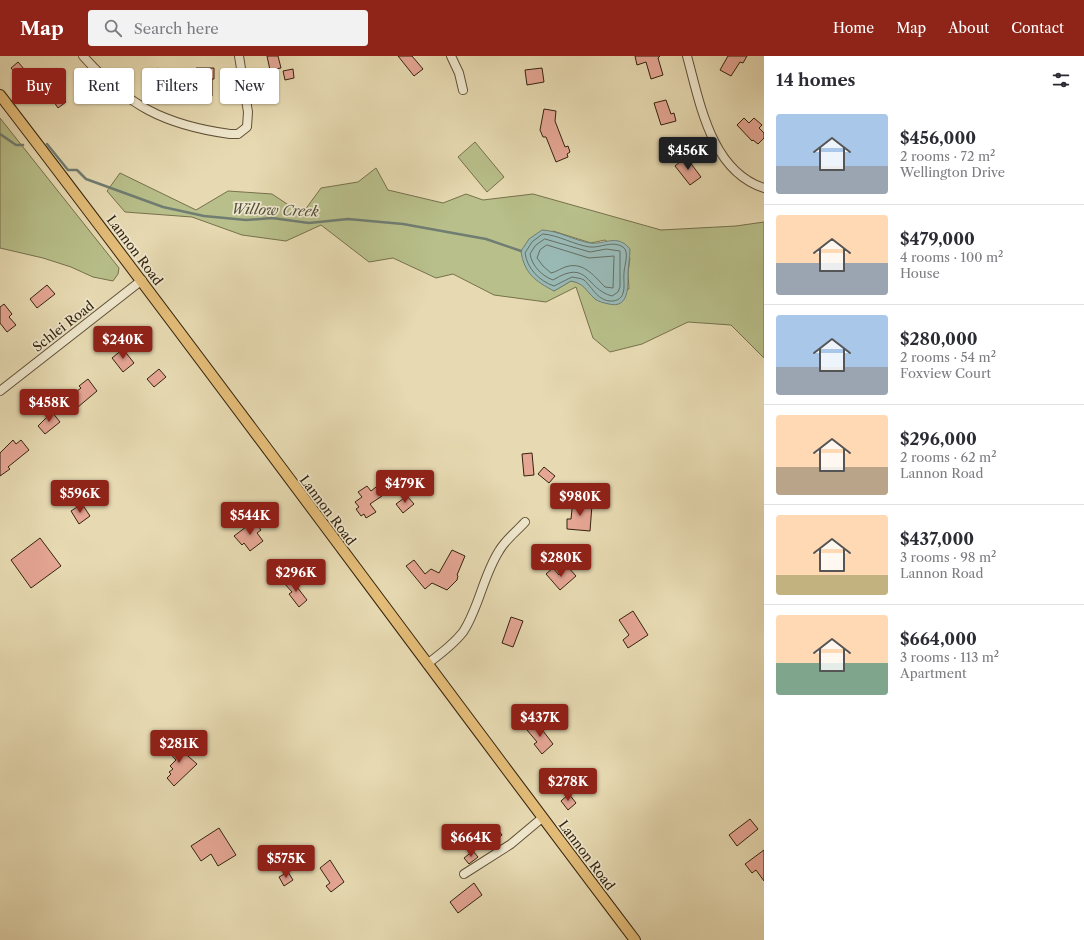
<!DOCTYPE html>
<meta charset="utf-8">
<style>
:root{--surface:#fff;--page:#f2f2f3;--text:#2b2b33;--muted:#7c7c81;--line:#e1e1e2;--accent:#8f2418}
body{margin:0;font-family:"Libre Caslon Text",serif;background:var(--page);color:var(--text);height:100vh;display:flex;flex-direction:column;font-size:15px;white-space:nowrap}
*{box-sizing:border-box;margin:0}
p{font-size:13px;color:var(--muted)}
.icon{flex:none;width:22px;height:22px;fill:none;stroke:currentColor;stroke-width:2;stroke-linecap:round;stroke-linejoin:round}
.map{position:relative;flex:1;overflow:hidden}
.sheet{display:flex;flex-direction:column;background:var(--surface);width:320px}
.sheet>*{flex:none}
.top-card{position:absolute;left:12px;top:12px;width:380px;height:36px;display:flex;gap:8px}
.price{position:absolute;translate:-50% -34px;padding:0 9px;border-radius:4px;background:var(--accent);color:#fff;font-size:13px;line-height:26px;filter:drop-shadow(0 1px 2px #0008)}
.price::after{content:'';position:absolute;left:50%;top:24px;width:12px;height:9px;margin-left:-6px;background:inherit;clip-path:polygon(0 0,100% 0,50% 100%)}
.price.active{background:#222;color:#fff}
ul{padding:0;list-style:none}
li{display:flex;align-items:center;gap:12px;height:100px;padding:0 12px}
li+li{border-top:1px solid var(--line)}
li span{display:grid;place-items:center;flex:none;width:112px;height:80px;border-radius:4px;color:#555}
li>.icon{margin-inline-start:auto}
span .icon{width:48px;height:48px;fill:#fffc;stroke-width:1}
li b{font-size:17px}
h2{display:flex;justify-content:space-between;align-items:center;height:48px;padding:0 12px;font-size:17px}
.tag{padding:0 14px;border-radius:4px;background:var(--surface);box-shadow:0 1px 3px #0004;font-size:14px;line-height:36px}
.tag.active{background:var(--accent);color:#fff}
header{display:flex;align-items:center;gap:24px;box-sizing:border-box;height:56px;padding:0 20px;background:var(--accent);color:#fff}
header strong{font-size:19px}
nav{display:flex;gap:22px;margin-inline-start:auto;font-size:14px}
.search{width:280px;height:36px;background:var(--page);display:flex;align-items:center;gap:10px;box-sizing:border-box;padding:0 14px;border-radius:4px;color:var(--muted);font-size:15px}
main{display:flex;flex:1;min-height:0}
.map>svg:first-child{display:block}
.green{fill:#b8bf8a;stroke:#76714c;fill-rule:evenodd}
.water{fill:#99b9b5;stroke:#707d72}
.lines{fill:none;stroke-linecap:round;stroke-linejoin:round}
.shore{stroke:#666e62;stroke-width:1}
.stream{stroke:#707d72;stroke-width:2.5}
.building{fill:#e5a694;stroke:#33230e}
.minor-casing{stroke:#605137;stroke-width:10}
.major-casing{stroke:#33230e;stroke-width:12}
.minor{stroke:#efe7cd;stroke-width:8}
.major{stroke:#e4bd79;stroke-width:10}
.labels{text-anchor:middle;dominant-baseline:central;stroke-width:3.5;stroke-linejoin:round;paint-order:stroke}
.street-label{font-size:13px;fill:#33230e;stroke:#efe7cd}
.water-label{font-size:14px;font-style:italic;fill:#525040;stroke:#efe7cd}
</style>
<header>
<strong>Map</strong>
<div class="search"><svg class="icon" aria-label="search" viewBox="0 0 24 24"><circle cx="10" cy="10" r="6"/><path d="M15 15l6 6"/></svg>Search here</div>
<nav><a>Home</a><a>Map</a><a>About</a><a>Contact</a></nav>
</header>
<main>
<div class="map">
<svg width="764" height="884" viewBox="0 0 764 884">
<rect width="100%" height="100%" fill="#e7dab2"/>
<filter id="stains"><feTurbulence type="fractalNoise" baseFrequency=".005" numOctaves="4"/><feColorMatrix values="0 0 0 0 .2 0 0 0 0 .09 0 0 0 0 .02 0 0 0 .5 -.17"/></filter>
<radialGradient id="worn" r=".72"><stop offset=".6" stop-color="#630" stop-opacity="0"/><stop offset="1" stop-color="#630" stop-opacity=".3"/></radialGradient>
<g class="green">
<path d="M 0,62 L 119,212 L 118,218 L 113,225 L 93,221 L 71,211 L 43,202 L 0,192 Z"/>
<path d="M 475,86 L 504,121 L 487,136 L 458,101 Z"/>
<path d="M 376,112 L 388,134 L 443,147 L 466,138 L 483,144 L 533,138 L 661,174 L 736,170 L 764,166 L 764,302 L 731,269 L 688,266 L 642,288 L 610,296 L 593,282 L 576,231 L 546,246 L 494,239 L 453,218 L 436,222 L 393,202 L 369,206 L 321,169 L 286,185 L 242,179 L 192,161 L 125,156 L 107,135 L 120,117 L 196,154 L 228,135 L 272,138 L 302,158 L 321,132 L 358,126 ZM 553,175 L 591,187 L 605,184 L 630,202 L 628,217 L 629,233 L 595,243 L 581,227 L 571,225 L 554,235 Z"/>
</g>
<path class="water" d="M 542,174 C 559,175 573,184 590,187 C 605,189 617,177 630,193 C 630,202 628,210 628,218 C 628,230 629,253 609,248 C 604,247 599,246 595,243 C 585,234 585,228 571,225 L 554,235 C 535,225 524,217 521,195 L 529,183 Z"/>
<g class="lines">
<g class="shore">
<path d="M 543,178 C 559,179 574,189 590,191 C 601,192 612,184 623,191 C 630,196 624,210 624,217 C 623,227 628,243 613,245 C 598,246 593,232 584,224 C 581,222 576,222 572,221 L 554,230 C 539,225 527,212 525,197 L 532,186 Z"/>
<path d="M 545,183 L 590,196 L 606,193 L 620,195 L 620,231 L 618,236 L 612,240 C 585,233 589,202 553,224 C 542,220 532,210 530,198 L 535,190 Z"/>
<path d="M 547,189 L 589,202 L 614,200 L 613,232 L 605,231 C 595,221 585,207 569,210 C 562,211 557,216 551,217 L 543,210 L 537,202 L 540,194 Z"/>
</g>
<g class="stream">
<path d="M 0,78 L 16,89 L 23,89"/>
<path d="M 47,88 L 68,114 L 77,114 L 86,123 L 163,151 L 204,160 L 246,164 L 272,162 L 309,167 L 348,163 L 403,168 L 486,183 L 521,195"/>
</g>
</g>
<g class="building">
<path d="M 267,0 L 278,0 L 281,12 L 270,14 Z"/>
<path d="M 398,0 L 412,0 L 423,13 L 414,20 Z"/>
<path d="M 635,0 L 660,0 L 658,2 L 663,19 L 651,23 L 646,6 L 637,9 Z"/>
<path d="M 728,0 L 747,0 L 743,7 L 740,6 L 731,20 L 720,14 Z"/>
<path d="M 18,6 L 24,13 L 17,19 L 11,12 Z"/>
<path d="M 157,12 L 171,21 L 165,30 L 151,21 Z"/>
<path d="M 196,12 L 214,12 L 214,23 L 212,23 L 212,40 L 204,40 L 204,43 L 194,43 Z"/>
<path d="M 542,12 L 544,26 L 527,29 L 525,14 Z"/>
<path d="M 293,13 L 294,22 L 285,24 L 283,15 Z"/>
<path d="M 42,21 L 53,36 L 44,42 L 33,28 Z"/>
<path d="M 59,38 L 66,46 L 58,52 L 52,43 Z"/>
<path d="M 666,44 L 671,58 L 674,57 L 676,65 L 661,69 L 654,47 Z"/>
<path d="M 544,53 L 556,55 L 555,65 L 565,91 L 568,90 L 570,96 L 567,98 L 568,101 L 556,106 L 546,81 L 543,81 L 540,74 Z"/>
<path d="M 744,62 L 749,67 L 754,62 L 762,69 L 759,72 L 764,77 L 764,82 L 758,88 L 753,84 L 752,85 L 737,69 Z"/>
<path d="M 686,101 L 701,121 L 690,129 L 675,110 Z"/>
<path d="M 47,229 L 55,238 L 37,252 L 30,243 Z"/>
<path d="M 4,248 L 12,258 L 9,261 L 16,269 L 7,276 L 0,267 L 0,251 Z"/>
<path d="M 123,293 L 134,307 L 123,316 L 112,302 Z"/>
<path d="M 159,313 L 166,321 L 154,331 L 147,323 Z"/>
<path d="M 88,323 L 97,335 L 78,351 L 70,341 L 81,332 L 79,330 Z"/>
<path d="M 52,356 L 60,366 L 45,378 L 38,370 Z"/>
<path d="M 13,384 L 16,388 L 21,384 L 29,394 L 8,411 L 10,413 L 0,420 L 0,397 Z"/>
<path d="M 532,397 L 534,419 L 524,420 L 522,398 Z"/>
<path d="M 544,411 L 555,420 L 549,427 L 538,418 Z"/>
<path d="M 367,430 L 371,435 L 376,431 L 382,440 L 370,448 L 376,456 L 366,462 L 364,458 L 361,460 L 356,453 L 359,451 L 355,446 L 362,441 L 358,436 Z"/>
<path d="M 407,440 L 414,448 L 403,457 L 396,448 Z"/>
<path d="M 573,444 L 583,444 L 583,449 L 592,449 L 590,475 L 567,473 L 567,463 L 571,463 Z"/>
<path d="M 82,448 L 90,460 L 79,468 L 71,455 Z"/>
<path d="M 254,465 L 261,474 L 257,477 L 263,485 L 250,495 L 244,487 L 242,489 L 234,480 Z"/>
<path d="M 40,482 L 61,510 L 31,532 L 11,504 Z"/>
<path d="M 452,494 L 465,500 L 457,519 L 458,520 L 457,524 L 447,534 L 432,527 L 425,533 L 406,510 L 414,504 L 425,518 L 431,513 L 439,517 Z"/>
<path d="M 568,511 L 576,520 L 560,534 L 546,518 L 553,512 L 559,519 Z"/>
<path d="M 290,522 L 307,544 L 299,551 L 289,538 L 292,536 L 284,527 Z"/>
<path d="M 633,555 L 648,579 L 628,592 L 623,584 L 629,579 L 619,564 Z"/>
<path d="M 511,561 L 523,565 L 513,591 L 502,587 Z"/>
<path d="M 537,667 L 553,688 L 542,698 L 534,688 L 537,686 L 527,674 Z"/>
<path d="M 171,685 L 197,708 L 174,730 L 167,722 L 171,718 L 169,716 L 173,713 L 170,710 L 176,704 L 165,692 Z"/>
<path d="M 587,724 L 593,731 L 586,737 L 580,730 Z"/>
<path d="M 569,738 L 576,747 L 568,754 L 561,745 Z"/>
<path d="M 750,763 L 758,773 L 737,790 L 729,779 Z"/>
<path d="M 496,771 L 502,779 L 486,791 L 479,781 L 491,772 L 492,774 Z"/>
<path d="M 219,772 L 236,799 L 218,810 L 211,798 L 201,805 L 191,790 Z"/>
<path d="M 764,794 L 764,825 L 756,814 L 752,817 L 745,808 Z"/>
<path d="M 473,795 L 478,801 L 469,808 L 464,802 Z"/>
<path d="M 330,804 L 344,826 L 331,836 L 326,830 L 330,827 L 320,812 Z"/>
<path d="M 288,816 L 293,824 L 284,830 L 279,821 Z"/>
<path d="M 474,827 L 482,839 L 458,857 L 450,846 Z"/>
</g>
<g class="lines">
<g class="minor-casing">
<g id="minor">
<path d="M 83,0 C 127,49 164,69 230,78 L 238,78 L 247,71 L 248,56 L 239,0"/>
<path d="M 451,0 L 459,17 L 463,34"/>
<path d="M 687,0 C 700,47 711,115 764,132"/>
<path d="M 0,335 L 142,224"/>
<path d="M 427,608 C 439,599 453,589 463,576 C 479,552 483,520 499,495 C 505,484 517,475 525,466"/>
<path d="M 464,818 L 511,788 L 542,762"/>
</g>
</g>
<g class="major-casing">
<path id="major" d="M 0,39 C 215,319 422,603 635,884"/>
</g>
<use href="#minor" class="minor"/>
<use href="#major" class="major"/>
</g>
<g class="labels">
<g class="street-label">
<text transform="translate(135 194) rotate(53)">Lannon Road</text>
<text transform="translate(63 270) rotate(-38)">Schlei Road</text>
<text transform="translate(328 454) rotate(53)">Lannon Road</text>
<text transform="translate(587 799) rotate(53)">Lannon Road</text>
</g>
<g class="water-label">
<text transform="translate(275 154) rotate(2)">Willow Creek</text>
</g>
</g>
<rect width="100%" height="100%" filter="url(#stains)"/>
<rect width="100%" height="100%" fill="url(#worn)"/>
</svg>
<b class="price active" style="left:688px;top:115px">$456K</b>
<b class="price" style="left:123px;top:304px">$240K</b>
<b class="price" style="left:49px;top:367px">$458K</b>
<b class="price" style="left:405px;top:448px">$479K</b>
<b class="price" style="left:80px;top:458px">$596K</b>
<b class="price" style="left:580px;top:461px">$980K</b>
<b class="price" style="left:250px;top:480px">$544K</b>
<b class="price" style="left:561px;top:522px">$280K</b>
<b class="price" style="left:296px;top:537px">$296K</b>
<b class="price" style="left:540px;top:682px">$437K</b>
<b class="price" style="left:179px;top:708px">$281K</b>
<b class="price" style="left:568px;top:746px">$278K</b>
<b class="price" style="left:471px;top:802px">$664K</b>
<b class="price" style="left:286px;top:823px">$575K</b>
<div class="top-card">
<a class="tag active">Buy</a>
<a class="tag">Rent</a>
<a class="tag">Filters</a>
<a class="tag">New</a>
</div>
</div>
<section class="sheet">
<h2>14 homes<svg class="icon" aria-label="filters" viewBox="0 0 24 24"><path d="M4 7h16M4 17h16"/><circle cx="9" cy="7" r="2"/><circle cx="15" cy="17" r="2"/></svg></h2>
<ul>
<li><span style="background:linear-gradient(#a9c7e8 65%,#9aa5b1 0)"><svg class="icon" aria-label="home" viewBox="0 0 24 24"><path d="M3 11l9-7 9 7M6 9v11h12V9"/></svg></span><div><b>$456,000</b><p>2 rooms · 72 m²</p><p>Wellington Drive</p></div></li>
<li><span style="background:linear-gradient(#ffd9b3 60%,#9aa5b1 0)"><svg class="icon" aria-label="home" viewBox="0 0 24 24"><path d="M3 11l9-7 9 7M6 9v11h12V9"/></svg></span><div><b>$479,000</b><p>4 rooms · 100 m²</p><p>House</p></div></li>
<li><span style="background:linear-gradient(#a9c7e8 65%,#9aa5b1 0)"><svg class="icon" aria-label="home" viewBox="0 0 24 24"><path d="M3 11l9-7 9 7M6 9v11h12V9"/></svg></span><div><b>$280,000</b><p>2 rooms · 54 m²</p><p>Foxview Court</p></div></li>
<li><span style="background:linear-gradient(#ffd9b3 65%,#b9a48a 0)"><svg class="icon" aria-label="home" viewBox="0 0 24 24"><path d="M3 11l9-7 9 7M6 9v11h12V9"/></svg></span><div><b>$296,000</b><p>2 rooms · 62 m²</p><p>Lannon Road</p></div></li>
<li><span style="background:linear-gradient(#ffd9b3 75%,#c2b280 0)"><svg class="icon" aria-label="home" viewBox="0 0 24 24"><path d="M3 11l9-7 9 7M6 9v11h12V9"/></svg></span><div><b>$437,000</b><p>3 rooms · 98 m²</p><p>Lannon Road</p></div></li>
<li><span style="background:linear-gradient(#ffd9b3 60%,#7fa58c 0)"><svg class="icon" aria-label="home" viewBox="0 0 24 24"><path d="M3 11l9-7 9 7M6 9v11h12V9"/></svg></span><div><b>$664,000</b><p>3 rooms · 113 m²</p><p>Apartment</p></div></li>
</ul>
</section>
</main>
